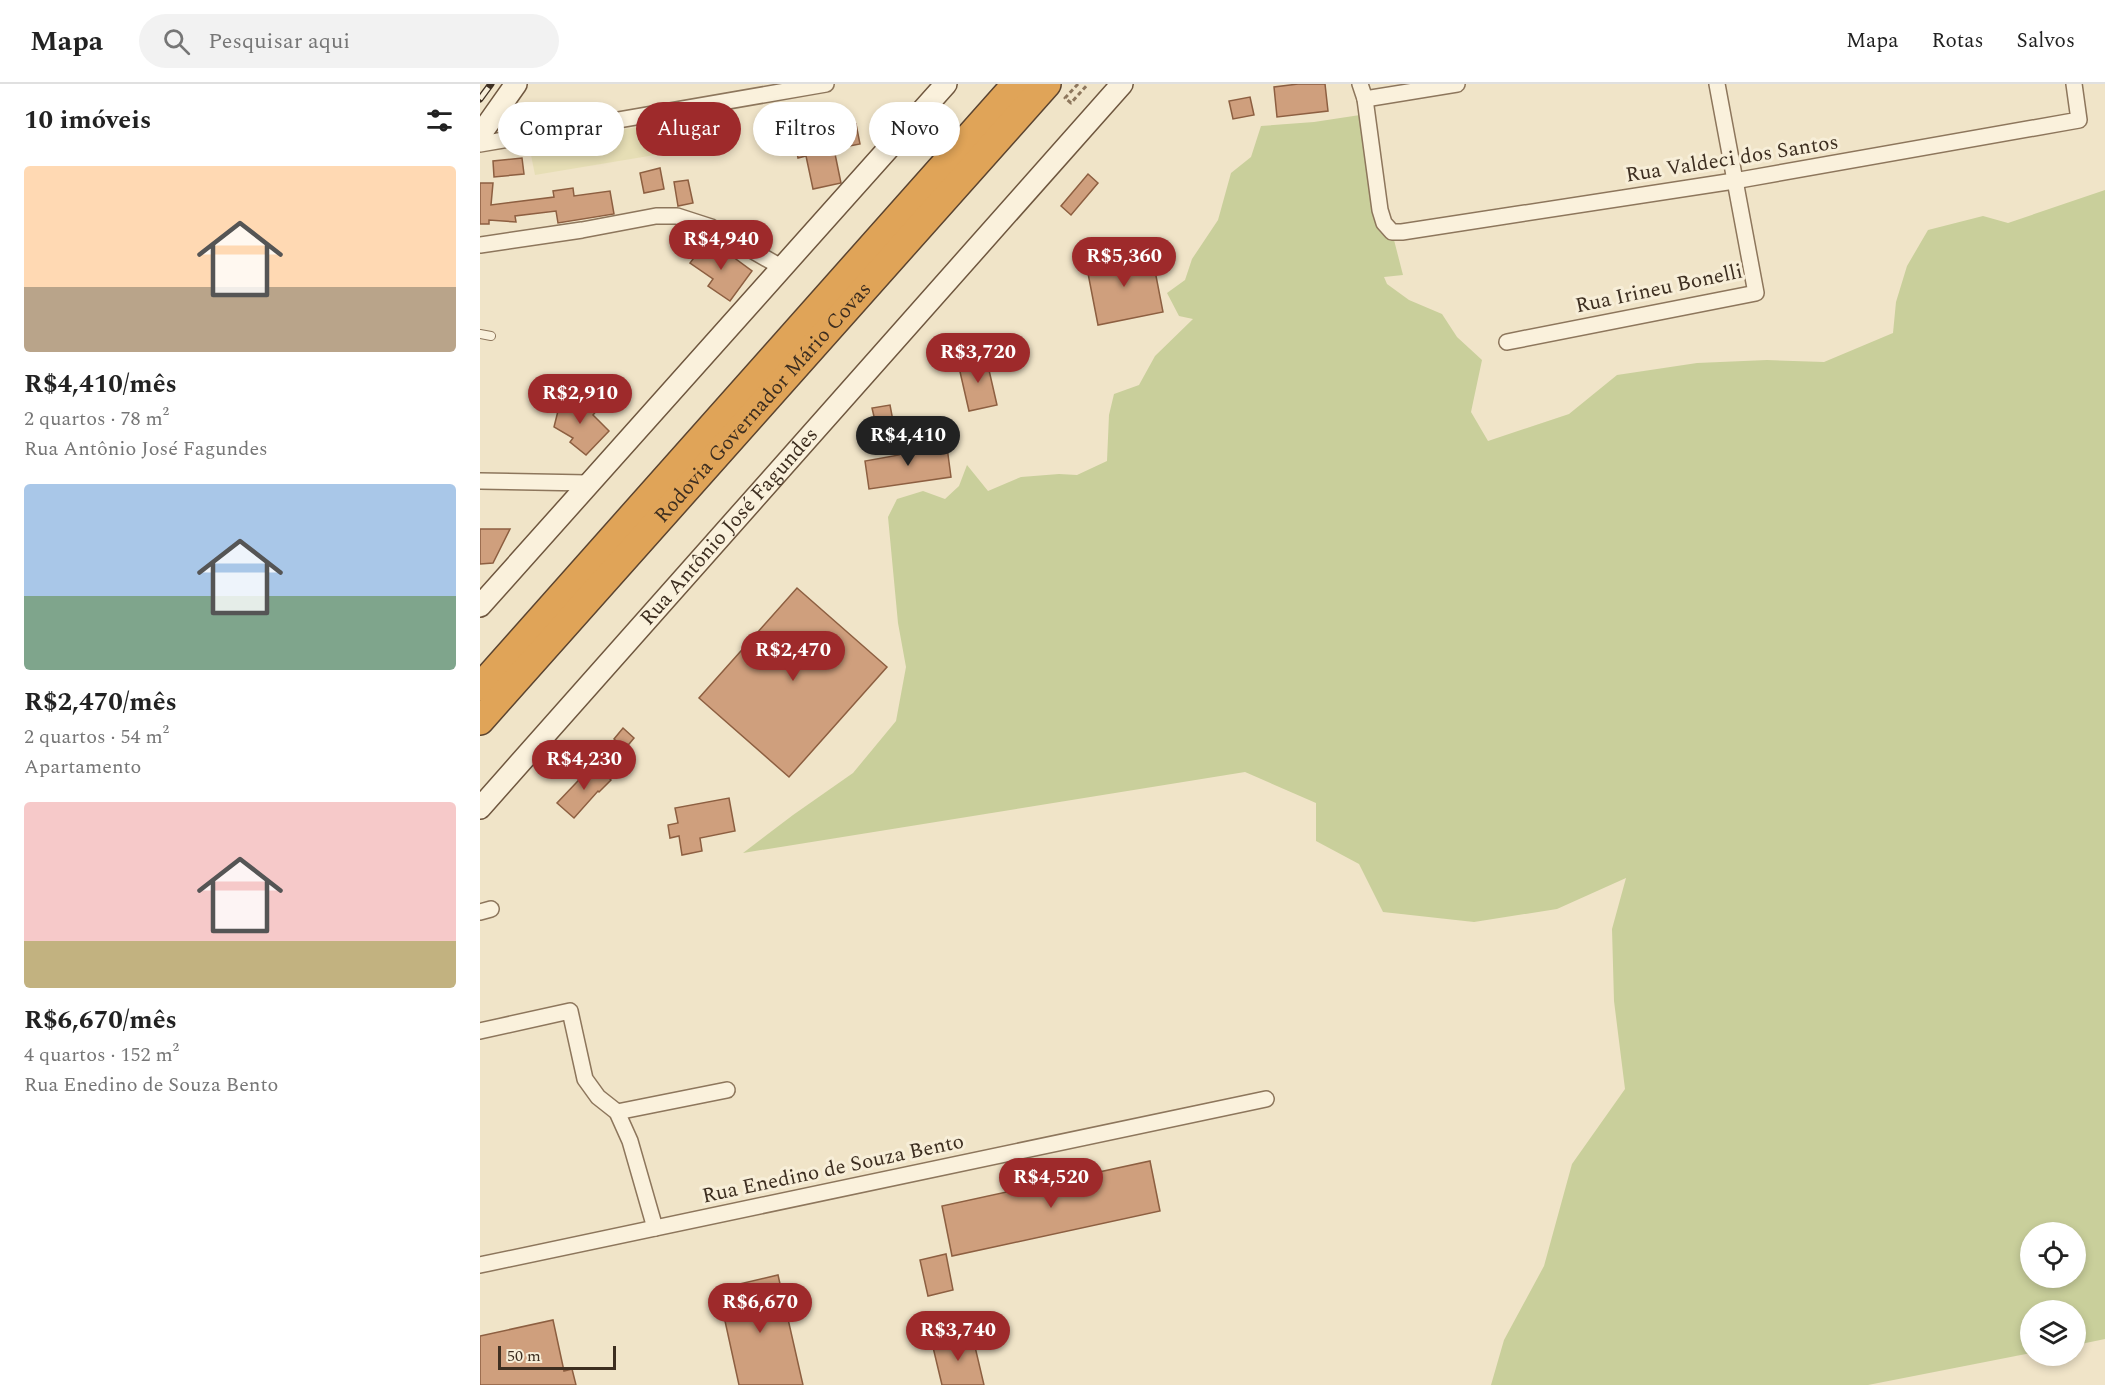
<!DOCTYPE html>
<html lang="pt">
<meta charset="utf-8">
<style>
:root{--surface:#fff;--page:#f2f2f2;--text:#222;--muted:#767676;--line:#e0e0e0;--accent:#9e2a2b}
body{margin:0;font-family:Spectral,serif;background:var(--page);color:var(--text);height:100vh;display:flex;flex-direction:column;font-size:22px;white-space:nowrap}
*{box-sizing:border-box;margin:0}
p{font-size:20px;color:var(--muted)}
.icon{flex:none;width:33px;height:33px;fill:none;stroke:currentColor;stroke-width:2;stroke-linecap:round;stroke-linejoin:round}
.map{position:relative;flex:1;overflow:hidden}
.side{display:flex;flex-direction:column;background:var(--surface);width:480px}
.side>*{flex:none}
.guide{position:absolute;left:18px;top:18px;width:570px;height:54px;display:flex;gap:12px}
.controls{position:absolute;left:1540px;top:1138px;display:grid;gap:12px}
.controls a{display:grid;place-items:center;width:66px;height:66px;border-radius:50%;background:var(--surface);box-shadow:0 3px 9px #0003;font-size:30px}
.scale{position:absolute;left:18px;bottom:15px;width:118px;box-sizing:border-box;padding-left:6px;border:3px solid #3d2e20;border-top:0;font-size:16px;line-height:21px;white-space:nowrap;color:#3d2e20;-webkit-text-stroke:4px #f7eed8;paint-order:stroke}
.price{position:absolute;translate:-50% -51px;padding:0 14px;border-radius:21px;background:var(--accent);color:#fff;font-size:20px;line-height:39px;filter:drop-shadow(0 2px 3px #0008)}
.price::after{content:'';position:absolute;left:50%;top:36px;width:18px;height:14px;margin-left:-9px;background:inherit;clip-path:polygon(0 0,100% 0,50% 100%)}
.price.current{background:#222;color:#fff}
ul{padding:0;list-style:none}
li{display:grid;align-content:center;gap:12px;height:318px;padding:0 24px}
li span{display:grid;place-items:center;height:186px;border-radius:6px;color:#555}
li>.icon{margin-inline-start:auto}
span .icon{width:108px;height:108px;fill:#fffc;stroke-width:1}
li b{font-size:26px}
h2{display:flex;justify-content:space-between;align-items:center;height:72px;padding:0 24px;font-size:26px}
.chip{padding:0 21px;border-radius:27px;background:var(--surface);box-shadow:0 3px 9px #0003;font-size:21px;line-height:54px}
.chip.current{background:var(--accent);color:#fff}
header{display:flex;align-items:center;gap:36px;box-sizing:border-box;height:84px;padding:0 30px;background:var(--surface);border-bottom:2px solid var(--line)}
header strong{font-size:28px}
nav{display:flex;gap:33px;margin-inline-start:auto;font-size:21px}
.search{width:420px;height:54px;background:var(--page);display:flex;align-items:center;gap:15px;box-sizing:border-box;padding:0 21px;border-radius:33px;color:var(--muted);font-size:22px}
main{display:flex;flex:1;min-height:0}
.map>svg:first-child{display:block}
.farmland{fill:#e6deb5}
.green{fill:#c9cf9b;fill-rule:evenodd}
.building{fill:#cf9f7d;stroke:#8d5f41;stroke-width:1.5}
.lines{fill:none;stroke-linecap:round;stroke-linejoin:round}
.lane-casing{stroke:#8d765c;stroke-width:10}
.street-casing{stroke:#8d765c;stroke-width:18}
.secondary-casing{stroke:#6f573f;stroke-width:24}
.highway-casing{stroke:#5b4430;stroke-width:30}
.path{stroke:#8d765c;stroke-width:3;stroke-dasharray:4.5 3;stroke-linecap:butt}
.lane{stroke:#faf1dc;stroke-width:8}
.street{stroke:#faf1dc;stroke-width:15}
.secondary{stroke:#faf1dc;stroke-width:21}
.highway{stroke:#e0a458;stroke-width:27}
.rail-casing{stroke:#3d2e20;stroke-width:7}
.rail{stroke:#f7eed8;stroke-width:4.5;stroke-dasharray:14;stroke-linecap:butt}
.labels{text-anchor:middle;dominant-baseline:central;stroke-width:6;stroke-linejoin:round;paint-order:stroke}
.street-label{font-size:21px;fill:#3d2e20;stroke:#f7eed8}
</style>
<header>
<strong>Mapa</strong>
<div class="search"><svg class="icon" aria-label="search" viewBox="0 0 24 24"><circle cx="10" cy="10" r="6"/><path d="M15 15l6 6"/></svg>Pesquisar aqui</div>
<nav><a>Mapa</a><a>Rotas</a><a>Salvos</a></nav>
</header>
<main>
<section class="side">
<h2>10 imóveis<svg class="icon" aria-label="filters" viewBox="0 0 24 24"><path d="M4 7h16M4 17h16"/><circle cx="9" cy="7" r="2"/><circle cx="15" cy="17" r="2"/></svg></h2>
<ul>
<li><span style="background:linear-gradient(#ffd9b3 65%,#b9a48a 0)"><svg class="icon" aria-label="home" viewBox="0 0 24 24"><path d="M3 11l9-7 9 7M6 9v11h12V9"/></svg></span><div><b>R$4,410/mês</b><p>2 quartos · 78 m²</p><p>Rua Antônio José Fagundes</p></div></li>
<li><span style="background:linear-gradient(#a9c7e8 60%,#7fa58c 0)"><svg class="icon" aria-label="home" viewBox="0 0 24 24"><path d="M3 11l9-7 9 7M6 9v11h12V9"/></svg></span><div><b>R$2,470/mês</b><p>2 quartos · 54 m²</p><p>Apartamento</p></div></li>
<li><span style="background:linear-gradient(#f6c9c9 75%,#c2b280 0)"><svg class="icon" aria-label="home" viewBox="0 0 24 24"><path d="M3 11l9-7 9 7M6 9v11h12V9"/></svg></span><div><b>R$6,670/mês</b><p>4 quartos · 152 m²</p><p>Rua Enedino de Souza Bento</p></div></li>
</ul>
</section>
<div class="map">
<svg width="1625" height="1301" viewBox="0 0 1625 1301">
<rect width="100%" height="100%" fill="#f0e4c8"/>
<path class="farmland" d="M 206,35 L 211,65 L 55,91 L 49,61 Z"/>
<path class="green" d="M 880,31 L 894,128 L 900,148 L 914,156 L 923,191 L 904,193 L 907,200 L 929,216 L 962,230 L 977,253 L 1002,276 L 991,328 L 1008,357 L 1089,330 L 1137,291 L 1217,279 L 1287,276 L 1344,278 L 1413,249 L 1416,218 L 1427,182 L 1448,146 L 1503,132 L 1528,139 L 1625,106 L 1625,1255 L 1596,1261 L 1596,1227 L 1551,1227 L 1551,1269 L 1388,1301 L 1011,1301 L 1024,1256 L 1064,1182 L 1092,1080 L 1145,1005 L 1134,917 L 1132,845 L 1146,794 L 1077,825 L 994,838 L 903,828 L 879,780 L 836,757 L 836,719 L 765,688 L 263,769 L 313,731 L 373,689 L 416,637 L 426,583 L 418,539 L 408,433 L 417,415 L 443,407 L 465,415 L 479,402 L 487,381 L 508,407 L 541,393 L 579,390 L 597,391 L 627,377 L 629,331 L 634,310 L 659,301 L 675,272 L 713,235 L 699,232 L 687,209 L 705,196 L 712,175 L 738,136 L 751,89 L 771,73 L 781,42 L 834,38 ZM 1551,1149 L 1596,1149 L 1596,1194 L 1551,1194 Z"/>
<g class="building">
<path d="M 818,0 L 845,0 L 848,27 L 797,33 L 794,3 Z"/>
<path d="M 770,13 L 774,31 L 753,35 L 749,17 Z"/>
<path d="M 376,40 L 380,60 L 354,65 L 361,99 L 333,105 L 326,72 L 318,74 L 314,53 Z"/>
<path d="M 42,74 L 44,90 L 14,93 L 13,77 Z"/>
<path d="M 180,84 L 184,105 L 164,109 L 160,89 Z"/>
<path d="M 608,90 L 618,99 L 591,131 L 581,122 Z"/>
<path d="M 208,96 L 213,119 L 198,122 L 194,98 Z"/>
<path d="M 0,99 L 13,99 L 11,121 L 74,113 L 73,107 L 93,104 L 94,112 L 130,107 L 134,130 L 78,139 L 76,127 L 35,132 L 36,138 L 9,136 L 9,140 L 0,140 Z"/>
<path d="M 225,159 L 246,174 L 249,170 L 272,187 L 250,217 L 228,202 L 233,195 L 210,179 Z"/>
<path d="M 671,166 L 683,228 L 618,241 L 606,179 Z"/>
<path d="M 506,273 L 517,321 L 489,327 L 478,279 Z"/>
<path d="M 81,315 L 118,325 L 113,331 L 129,347 L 106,371 L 90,358 L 93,354 L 74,343 Z"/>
<path d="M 410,321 L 413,337 L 396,341 L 392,324 Z"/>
<path d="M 431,358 L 433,368 L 467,363 L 471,393 L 389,405 L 385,377 L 419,371 L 418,360 Z"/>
<path d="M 0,445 L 30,445 L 13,479 L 0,480 Z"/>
<path d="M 317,504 L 407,583 L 309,693 L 219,614 Z"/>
<path d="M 143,644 L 154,654 L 145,665 L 134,655 Z"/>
<path d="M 114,680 L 131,696 L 119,708 L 118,707 L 94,734 L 77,719 Z"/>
<path d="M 249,714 L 255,747 L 220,754 L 222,767 L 202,771 L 199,752 L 190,754 L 188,741 L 198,739 L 195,724 Z"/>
<path d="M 670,1077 L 680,1127 L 472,1172 L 462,1122 Z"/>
<path d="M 466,1170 L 473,1206 L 448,1212 L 440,1176 Z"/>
<path d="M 298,1191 L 323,1301 L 259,1301 L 238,1205 Z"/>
<path d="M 73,1236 L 84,1287 L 92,1285 L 96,1301 L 0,1301 L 0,1252 Z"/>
<path d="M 492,1250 L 504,1301 L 462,1301 L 452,1259 Z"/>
</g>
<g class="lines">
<g class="lane-casing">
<path id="lane" d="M 0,250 L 11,252"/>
</g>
<g class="street-casing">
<g id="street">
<path d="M 880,0 L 885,15 L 900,126 L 904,139 L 912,148 L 922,148 L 1254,97 L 1599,36 L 1594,0"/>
<path d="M 885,15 L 977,0"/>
<path d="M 0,60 L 346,0"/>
<path d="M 0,161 L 102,146 L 176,132 L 197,132 L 231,143 L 301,183"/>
<path d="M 1027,258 L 1276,209 L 1237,0"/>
<path d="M 0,397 L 108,399"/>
<path d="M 0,828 L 11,825"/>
<path d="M 0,947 L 90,927 L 105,995 L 118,1013 L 137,1028 L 150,1057 L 175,1144"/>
<path d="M 137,1028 L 247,1006"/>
<path d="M 0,1181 L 786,1015"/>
</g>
</g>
<g class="secondary-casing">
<g id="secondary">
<path d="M 0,51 L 36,0"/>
<path d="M 0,522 L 466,0"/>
<path id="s1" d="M 0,724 L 642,0"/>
</g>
</g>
<g class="highway-casing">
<g id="highway">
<path d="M 0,603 L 536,0"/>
<path id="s2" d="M 0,637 L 567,0"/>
</g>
</g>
<path class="path" d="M 598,0 L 585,14 L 591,19 L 608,0"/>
<use href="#lane" class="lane"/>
<use href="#street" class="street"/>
<use href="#secondary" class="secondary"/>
<use href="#highway" class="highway"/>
<g class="rail-casing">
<path id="rail" d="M 0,15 L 11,0"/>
</g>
<use href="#rail" class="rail"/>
</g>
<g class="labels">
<g class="street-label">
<text transform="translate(1252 75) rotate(-9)">Rua Valdeci dos Santos</text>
<text transform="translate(1179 205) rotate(-12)">Rua Irineu Bonelli</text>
<text stroke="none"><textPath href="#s2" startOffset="426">Rodovia Governador Mário Covas</textPath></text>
<text stroke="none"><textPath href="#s1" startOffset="376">Rua Antônio José Fagundes</textPath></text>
<text transform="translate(353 1085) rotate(-12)">Rua Enedino de Souza Bento</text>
</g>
</g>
</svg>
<div class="controls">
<a><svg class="icon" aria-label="locate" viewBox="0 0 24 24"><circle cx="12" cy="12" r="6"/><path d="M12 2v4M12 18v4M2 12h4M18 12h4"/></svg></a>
<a><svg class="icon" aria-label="layers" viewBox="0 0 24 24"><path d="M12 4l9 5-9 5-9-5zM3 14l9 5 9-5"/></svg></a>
</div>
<div class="scale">50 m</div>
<b class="price" style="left:241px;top:187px">R$4,940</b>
<b class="price" style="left:644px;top:204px">R$5,360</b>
<b class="price" style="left:498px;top:300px">R$3,720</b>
<b class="price" style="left:100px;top:341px">R$2,910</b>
<b class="price current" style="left:428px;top:383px">R$4,410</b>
<b class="price" style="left:313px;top:598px">R$2,470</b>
<b class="price" style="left:104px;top:707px">R$4,230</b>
<b class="price" style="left:571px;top:1125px">R$4,520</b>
<b class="price" style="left:280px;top:1250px">R$6,670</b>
<b class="price" style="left:478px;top:1278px">R$3,740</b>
<div class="guide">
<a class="chip">Comprar</a>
<a class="chip current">Alugar</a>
<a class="chip">Filtros</a>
<a class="chip">Novo</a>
</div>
</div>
</main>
